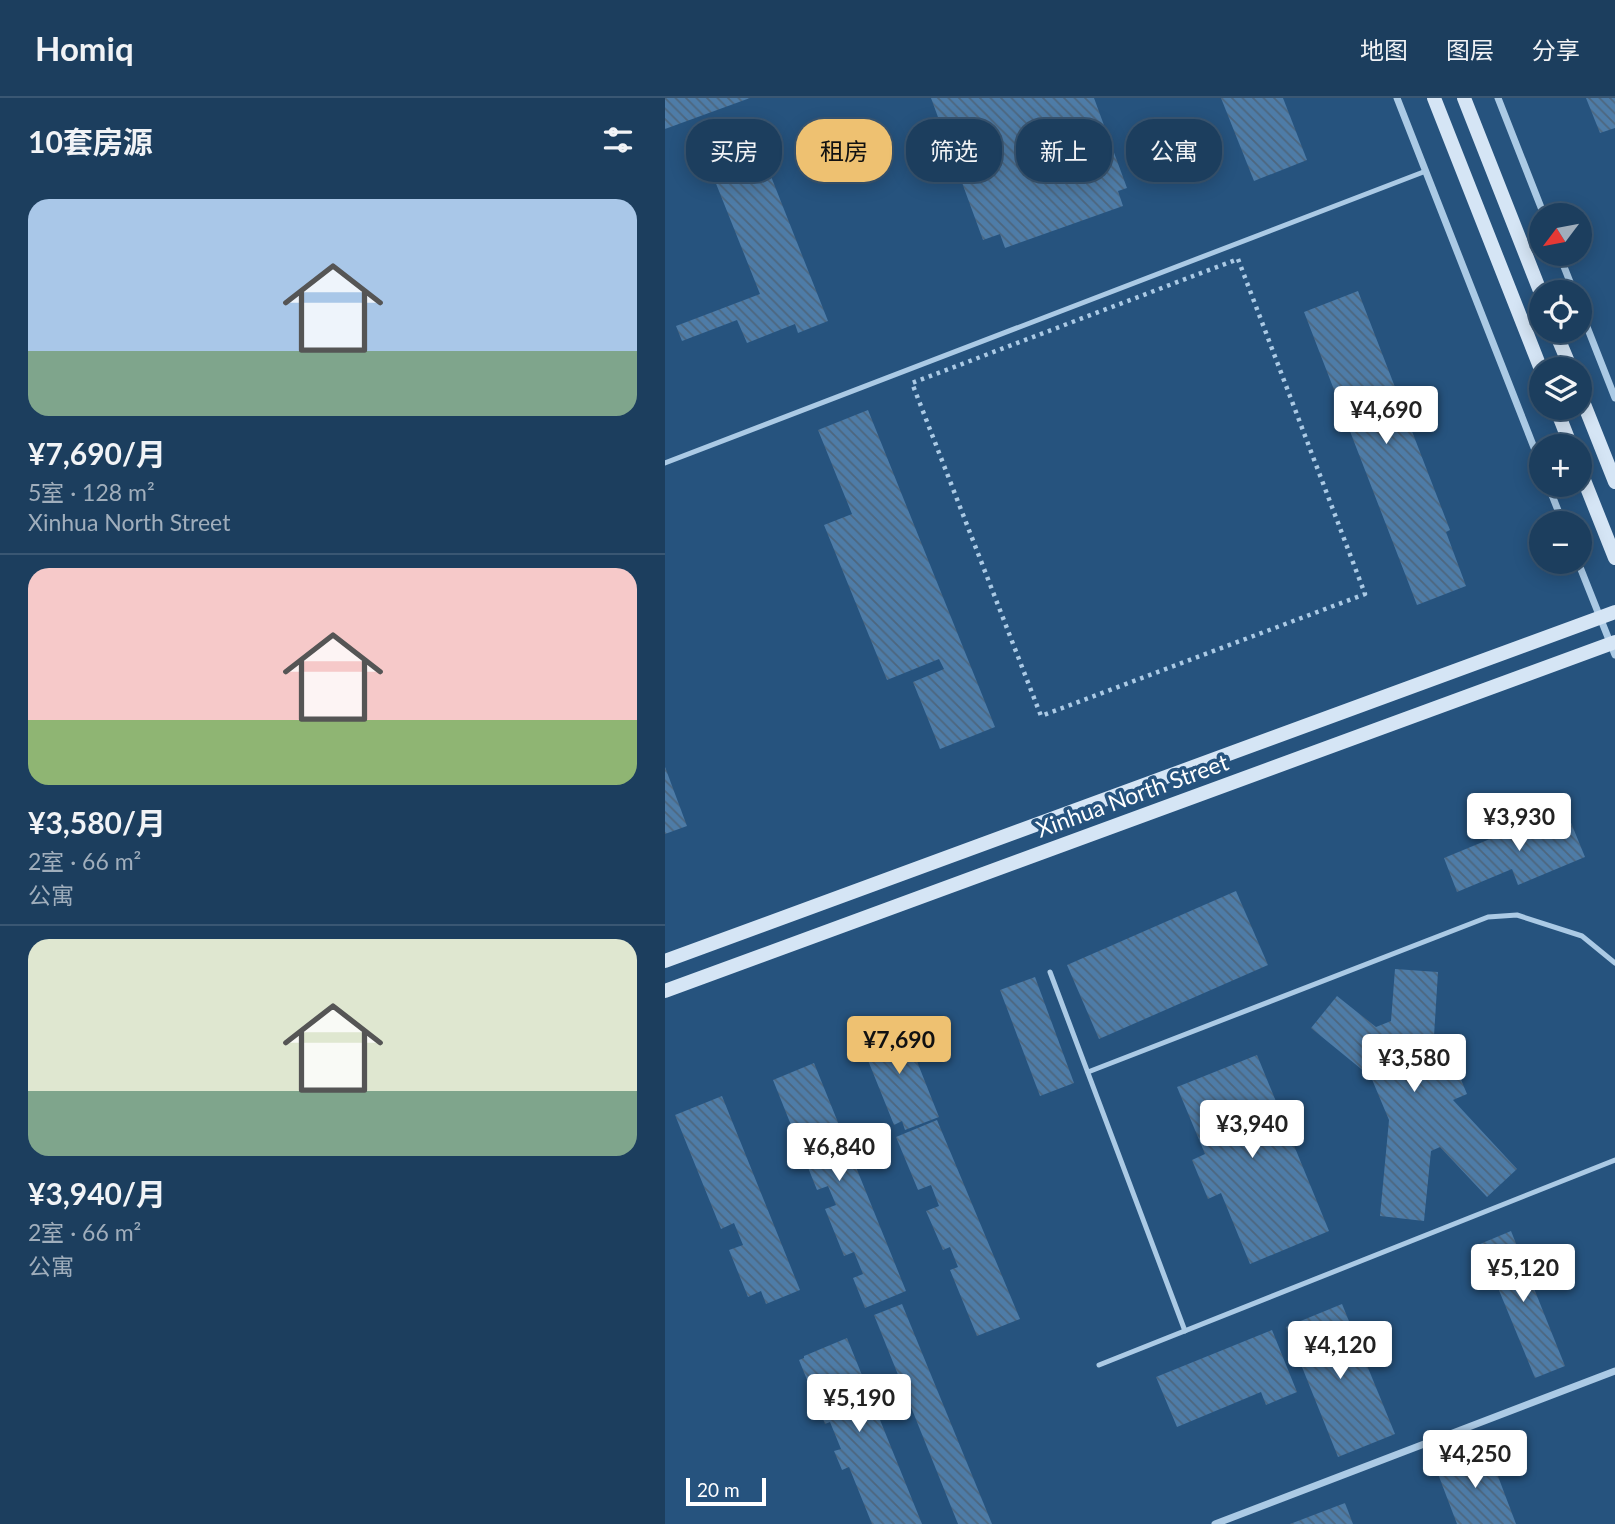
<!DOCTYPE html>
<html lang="zh">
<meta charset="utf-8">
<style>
:root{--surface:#1c3e5e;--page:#254564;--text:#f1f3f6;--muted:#a0aebc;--line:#3a5773;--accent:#eec171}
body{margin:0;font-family:Lato,"Noto Sans SC",sans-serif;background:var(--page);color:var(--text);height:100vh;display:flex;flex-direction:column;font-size:26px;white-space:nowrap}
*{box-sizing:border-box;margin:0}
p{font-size:23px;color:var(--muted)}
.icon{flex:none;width:38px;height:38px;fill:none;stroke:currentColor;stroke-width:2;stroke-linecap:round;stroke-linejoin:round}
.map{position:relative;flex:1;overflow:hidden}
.details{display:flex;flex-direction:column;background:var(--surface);width:665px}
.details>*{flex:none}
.hud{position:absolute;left:21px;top:21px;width:665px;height:63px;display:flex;gap:14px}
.needle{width:46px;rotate:238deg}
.buttons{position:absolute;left:864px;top:105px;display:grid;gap:14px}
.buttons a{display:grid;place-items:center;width:63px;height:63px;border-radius:50%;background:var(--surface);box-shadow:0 4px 18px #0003,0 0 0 2px var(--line);font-size:35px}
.scale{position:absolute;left:21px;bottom:18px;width:80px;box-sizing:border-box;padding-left:7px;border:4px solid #fff;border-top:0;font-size:19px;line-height:24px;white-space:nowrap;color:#fff;-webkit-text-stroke:5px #26537e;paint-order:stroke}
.price{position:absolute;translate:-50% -60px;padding:0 16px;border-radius:7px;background:#fff;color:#222;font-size:23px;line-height:46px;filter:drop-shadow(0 2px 4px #0008)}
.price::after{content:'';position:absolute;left:50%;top:42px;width:21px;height:16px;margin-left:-10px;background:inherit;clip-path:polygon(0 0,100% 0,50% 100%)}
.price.active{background:var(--accent);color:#111}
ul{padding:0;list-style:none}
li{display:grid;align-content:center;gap:14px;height:371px;padding:0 28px}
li+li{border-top:2px solid var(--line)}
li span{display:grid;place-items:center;height:217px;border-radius:21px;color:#555}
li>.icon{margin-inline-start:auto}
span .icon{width:126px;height:126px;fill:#fffc;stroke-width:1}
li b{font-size:30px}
h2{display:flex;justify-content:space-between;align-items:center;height:84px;padding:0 28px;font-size:30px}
.tag{padding:0 24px;border-radius:28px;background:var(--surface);box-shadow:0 4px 18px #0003,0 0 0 2px var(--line);font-size:24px;line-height:63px}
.tag.active{background:var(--accent);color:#111}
header{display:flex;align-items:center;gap:42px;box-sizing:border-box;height:98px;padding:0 35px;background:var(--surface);border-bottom:2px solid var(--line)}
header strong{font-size:33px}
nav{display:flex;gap:38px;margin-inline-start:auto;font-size:24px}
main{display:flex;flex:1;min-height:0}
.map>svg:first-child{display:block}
.building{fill:url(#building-back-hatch)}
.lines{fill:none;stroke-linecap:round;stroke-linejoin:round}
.path{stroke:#abcae5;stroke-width:4.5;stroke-dasharray:3.5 5;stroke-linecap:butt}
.service{stroke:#abcae5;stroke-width:5}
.minor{stroke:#abcae5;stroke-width:7}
.secondary{stroke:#d5e5f5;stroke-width:14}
.labels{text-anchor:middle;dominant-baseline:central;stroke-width:7;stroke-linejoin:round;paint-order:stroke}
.street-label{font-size:23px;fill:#fff;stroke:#26537e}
</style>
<header>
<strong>Homiq</strong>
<nav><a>地图</a><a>图层</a><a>分享</a></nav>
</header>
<main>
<section class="details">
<h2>10套房源<svg class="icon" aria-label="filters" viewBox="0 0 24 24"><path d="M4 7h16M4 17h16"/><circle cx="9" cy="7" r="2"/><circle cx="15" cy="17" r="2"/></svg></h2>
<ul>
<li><span style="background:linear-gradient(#a9c7e8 70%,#7fa58c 0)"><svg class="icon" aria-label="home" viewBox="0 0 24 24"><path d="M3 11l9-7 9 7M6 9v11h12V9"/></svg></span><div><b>¥7,690/月</b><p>5室 · 128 m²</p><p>Xinhua North Street</p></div></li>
<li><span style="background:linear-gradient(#f6c9c9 70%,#8fb573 0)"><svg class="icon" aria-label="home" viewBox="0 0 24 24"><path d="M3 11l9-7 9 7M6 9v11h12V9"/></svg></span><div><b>¥3,580/月</b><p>2室 · 66 m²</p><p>公寓</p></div></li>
<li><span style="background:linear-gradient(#dfe7d0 70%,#7fa58c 0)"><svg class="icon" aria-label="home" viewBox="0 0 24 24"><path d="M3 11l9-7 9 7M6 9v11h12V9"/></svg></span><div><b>¥3,940/月</b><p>2室 · 66 m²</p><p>公寓</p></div></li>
</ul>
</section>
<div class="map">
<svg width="950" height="1426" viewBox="0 0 950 1426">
<defs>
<pattern id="building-back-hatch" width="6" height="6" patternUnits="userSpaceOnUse" patternTransform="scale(1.75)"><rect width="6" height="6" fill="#4e7ca7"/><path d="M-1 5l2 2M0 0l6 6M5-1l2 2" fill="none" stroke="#4d667e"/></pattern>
</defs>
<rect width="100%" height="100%" fill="#26537e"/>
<g class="building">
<path d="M 0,0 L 85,0 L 0,31 Z"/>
<path d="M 266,0 L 429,0 L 462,90 L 453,93 L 458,108 L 340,150 L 335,136 L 318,142 Z"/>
<path d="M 556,0 L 618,0 L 642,62 L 589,83 Z"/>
<path d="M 921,0 L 950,0 L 950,30 L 935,35 Z"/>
<path d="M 96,53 L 163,223 L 133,235 L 130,226 L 82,245 L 72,222 L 17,243 L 11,228 L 95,196 L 46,73 Z"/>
<path d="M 693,193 L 785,432 L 781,434 L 801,488 L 752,507 L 639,214 Z"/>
<path d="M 203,312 L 330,629 L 275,651 L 248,584 L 279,571 L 274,561 L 222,582 L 159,427 L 187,416 L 153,332 Z"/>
<path d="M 0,669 L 22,728 L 0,736 Z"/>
<path d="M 900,710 L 920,759 L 853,787 L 847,771 L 792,794 L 779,760 Z"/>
<path d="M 571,793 L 603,867 L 434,941 L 402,867 Z"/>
<path d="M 730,871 L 773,874 L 768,954 L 782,948 L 802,996 L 788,1002 L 852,1071 L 822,1099 L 775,1049 L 766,1053 L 759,1123 L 715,1118 L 724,1022 L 706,979 L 646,930 L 672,898 L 711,929 L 726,923 Z"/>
<path d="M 370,879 L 409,985 L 375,998 L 335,892 Z"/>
<path d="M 236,923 L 274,1019 L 240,1032 L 237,1023 L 229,1027 L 194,940 Z"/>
<path d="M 592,957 L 664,1133 L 585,1166 L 556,1095 L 543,1101 L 527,1062 L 540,1056 L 512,989 Z"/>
<path d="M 149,965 L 241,1193 L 200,1210 L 188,1180 L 198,1176 L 189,1154 L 179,1158 L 160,1111 L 171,1107 L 163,1088 L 152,1092 L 108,982 Z"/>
<path d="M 57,998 L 135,1192 L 101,1206 L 96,1193 L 83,1199 L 64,1152 L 78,1147 L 69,1125 L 56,1131 L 10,1017 Z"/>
<path d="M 272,1022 L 355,1221 L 312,1238 L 285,1172 L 293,1169 L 285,1149 L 278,1152 L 261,1113 L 274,1108 L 266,1087 L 253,1092 L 231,1039 Z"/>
<path d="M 846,1133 L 900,1268 L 870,1280 L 815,1146 Z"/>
<path d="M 237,1206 L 327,1426 L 293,1426 L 209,1217 Z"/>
<path d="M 677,1206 L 730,1336 L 673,1359 L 621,1229 Z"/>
<path d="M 607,1232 L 632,1294 L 601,1307 L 596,1294 L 512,1329 L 491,1279 Z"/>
<path d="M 182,1240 L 257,1426 L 207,1426 L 184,1369 L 177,1372 L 169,1353 L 176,1351 L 165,1324 L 160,1326 L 134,1262 L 139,1260 L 139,1258 Z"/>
<path d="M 822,1349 L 851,1426 L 792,1426 L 770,1368 Z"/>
<path d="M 680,1405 L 688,1426 L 625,1426 Z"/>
</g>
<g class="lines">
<path class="path" d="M 573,161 L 700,496 L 376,618 L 247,285 Z"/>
<g class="service">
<path d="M 0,365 L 761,73"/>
<path d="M 385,874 L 520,1233"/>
<path d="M 423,974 L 823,819 L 852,817 L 917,838 L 950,865"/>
<path d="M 434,1267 L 950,1062"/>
</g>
<g class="minor">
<path d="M 732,0 L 877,370"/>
<path d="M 833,0 L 879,117"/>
<path d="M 894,156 L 909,194"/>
<path d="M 915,211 L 950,300"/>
<path d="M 883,387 L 898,425"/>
<path d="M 913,464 L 950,557"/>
<path d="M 550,1426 L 950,1273"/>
</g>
<g class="secondary">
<path d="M 769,0 L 877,274"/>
<path d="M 799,0 L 877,198"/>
<path d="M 890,233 L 906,271"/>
<path d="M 915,296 L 950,384"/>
<path d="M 891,310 L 906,348"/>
<path d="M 915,372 L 950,460"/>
<path d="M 0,863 L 950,514"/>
<path d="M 0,893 L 950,544"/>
</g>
</g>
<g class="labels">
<g class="street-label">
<text transform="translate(467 697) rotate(-20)">Xinhua North Street</text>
</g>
</g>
</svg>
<div class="buttons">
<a><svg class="needle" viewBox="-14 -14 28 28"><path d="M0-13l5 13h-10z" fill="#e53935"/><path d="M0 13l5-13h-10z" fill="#a0aebc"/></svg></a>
<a><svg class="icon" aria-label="locate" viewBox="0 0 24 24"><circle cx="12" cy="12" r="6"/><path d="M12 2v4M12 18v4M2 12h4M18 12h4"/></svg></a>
<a><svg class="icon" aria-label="layers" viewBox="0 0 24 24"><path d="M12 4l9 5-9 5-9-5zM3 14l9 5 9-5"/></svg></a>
<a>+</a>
<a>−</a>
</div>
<div class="scale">20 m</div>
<b class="price" style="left:721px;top:348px">¥4,690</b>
<b class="price" style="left:854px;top:755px">¥3,930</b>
<b class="price active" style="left:234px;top:978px">¥7,690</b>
<b class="price" style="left:749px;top:996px">¥3,580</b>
<b class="price" style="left:587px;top:1062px">¥3,940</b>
<b class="price" style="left:174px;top:1085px">¥6,840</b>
<b class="price" style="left:858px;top:1206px">¥5,120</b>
<b class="price" style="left:675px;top:1283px">¥4,120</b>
<b class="price" style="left:194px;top:1336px">¥5,190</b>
<b class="price" style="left:810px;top:1392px">¥4,250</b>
<div class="hud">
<a class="tag">买房</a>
<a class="tag active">租房</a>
<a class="tag">筛选</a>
<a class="tag">新上</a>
<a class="tag">公寓</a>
</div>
</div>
</main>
